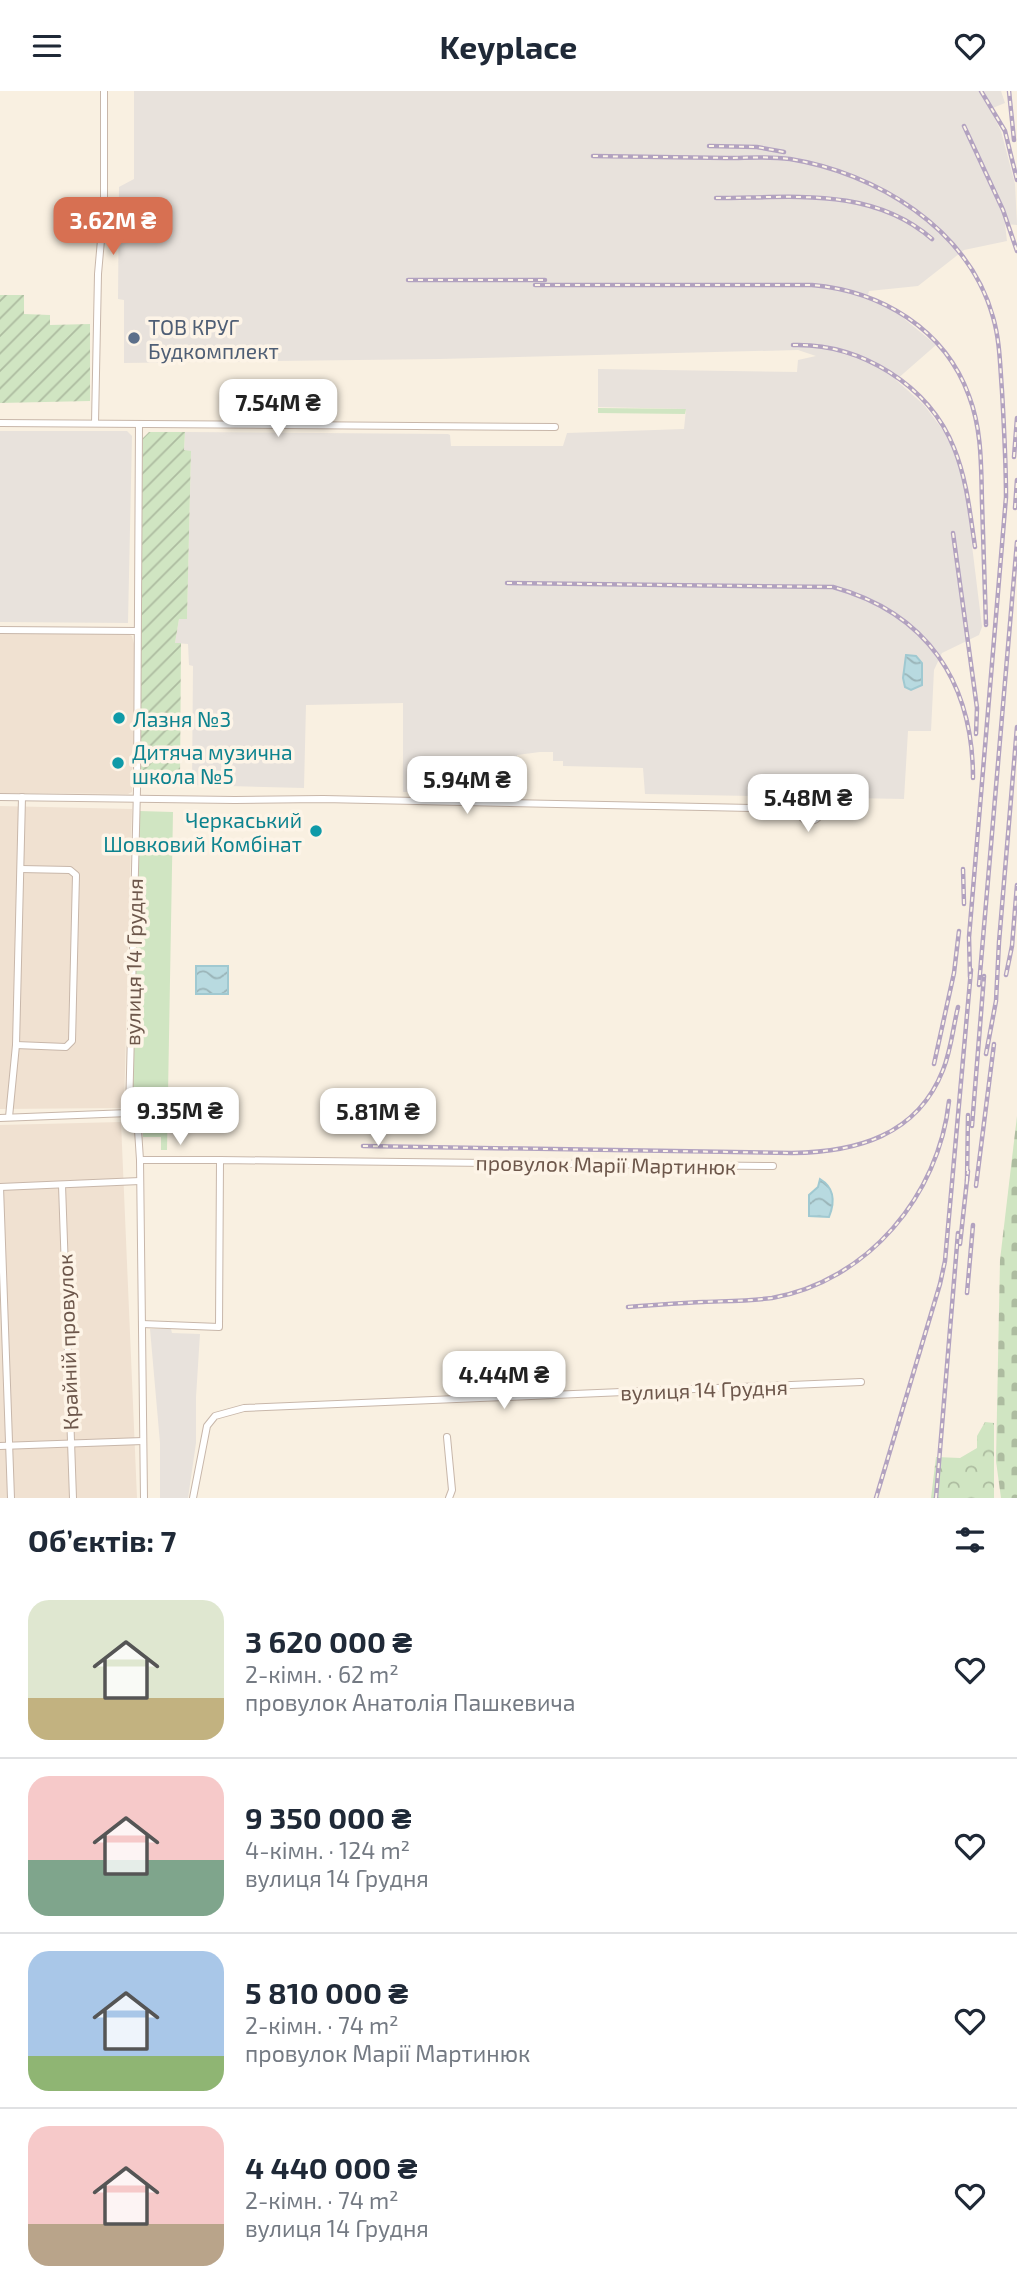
<!DOCTYPE html>
<html lang="uk">
<meta charset="utf-8">
<style>
:root{--surface:#fff;--page:#f2f2f3;--text:#1f2937;--muted:#747a83;--line:#e0e1e3;--accent:#d77052}
body{margin:0;font-family:"Exo 2",sans-serif;background:var(--page);color:var(--text);height:100vh;display:flex;flex-direction:column;font-size:26px;white-space:nowrap}
*{box-sizing:border-box;margin:0}
p{font-size:23px;color:var(--muted)}
.icon{flex:none;width:38px;height:38px;fill:none;stroke:currentColor;stroke-width:2;stroke-linecap:round;stroke-linejoin:round}
.map{position:relative;height:1407px;overflow:hidden}
.drawer{display:flex;flex-direction:column;background:var(--surface);flex:1}
.drawer>*{flex:none}
.price{position:absolute;translate:-50% -60px;padding:0 16px;border-radius:14px;background:#fff;color:#222;font-size:23px;line-height:46px;filter:drop-shadow(0 2px 4px #0008)}
.price::after{content:'';position:absolute;left:50%;top:42px;width:21px;height:16px;margin-left:-10px;background:inherit;clip-path:polygon(0 0,100% 0,50% 100%)}
.price.selected{background:var(--accent);color:#fff}
ul{padding:0;list-style:none}
li{display:flex;align-items:center;gap:21px;height:175px;padding:0 28px}
li+li{border-top:2px solid var(--line)}
li span{display:grid;place-items:center;flex:none;width:196px;height:140px;border-radius:21px;color:#555}
li>.icon{margin-inline-start:auto}
span .icon{width:84px;height:84px;fill:#fffc;stroke-width:1}
li b{font-size:30px}
h2{display:flex;justify-content:space-between;align-items:center;height:84px;padding:0 28px;font-size:30px}
header{display:flex;justify-content:space-between;align-items:center;height:91px;padding:0 28px;background:var(--surface);font-size:32px;font-weight:700}
.map>svg:first-child{display:block}
.residential{fill:#f0e1d1}
.industrial{fill:#e8e2dc}
.grass{fill:#d0e5c2}
.forest{fill:url(#forest-crowns)}
.cemetery{fill:url(#cemetery-stones)}
.garden{fill:url(#garden-furrows)}
.water{fill:url(#water-waves);stroke:#a0c9d1;stroke-width:2}
.lines{fill:none;stroke-linecap:round;stroke-linejoin:round}
.minor-casing{stroke:#c8b7aa;stroke-width:8}
.minor{stroke:#fff;stroke-width:6}
.rail-casing{stroke:#b2a2c0;stroke-width:4.5}
.rail{stroke:#fdf4e7;stroke-width:2;stroke-dasharray:5;stroke-linecap:butt}
.service-dot{fill:#5c6f8a;stroke:#fdf4e7;stroke-width:2.5}
.culture-dot{fill:#0f9aa8;stroke:#fdf4e7;stroke-width:2.5}
.labels{text-anchor:middle;dominant-baseline:central;stroke-width:7;stroke-linejoin:round;paint-order:stroke}
.service-label{font-size:21px;fill:#4e5e75;stroke:#fdf4e7;text-anchor:start}
.culture-label{font-size:21px;fill:#0d838f;stroke:#fdf4e7;text-anchor:start}
.street-label{font-size:21px;fill:#6d574b;stroke:#fdf4e7}
</style>
<header><svg class="icon" aria-label="menu" viewBox="0 0 24 24"><path d="M4 6h16M4 12h16M4 18h16"/></svg>Keyplace<svg class="icon" aria-label="heart" viewBox="0 0 24 24"><path d="M12 20l-8-8c-3-5 5-10 8-4 3-6 11-1 8 4z"/></svg></header>
<div class="map">
<svg width="1017" height="1407" viewBox="0 0 1017 1407">
<defs>
<pattern id="forest-crowns" width="20" height="18" patternUnits="userSpaceOnUse" patternTransform="scale(1.75)"><rect width="20" height="18" fill="#d0e5c2"/><path d="M2 6a3 3 0 1 1 6 0M12 15a3 3 0 1 1 6 0" fill="none" stroke="#adbca0"/></pattern>
<pattern id="cemetery-stones" width="16" height="16" patternUnits="userSpaceOnUse" patternTransform="scale(1.75)"><rect width="16" height="16" fill="#d0e5c2"/><path d="M2 7V4a2 2 0 0 1 4 0v3zM10 15v-3a2 2 0 0 1 4 0v3z" fill="#adbca0"/></pattern>
<pattern id="garden-furrows" width="10" height="10" patternUnits="userSpaceOnUse" patternTransform="scale(1.75)"><rect width="10" height="10" fill="#d0e5c2"/><path d="M-1 1l2-2M0 10L10 0M9 11l2-2" fill="none" stroke="#adbca0"/></pattern>
<pattern id="water-waves" width="16" height="10" patternUnits="userSpaceOnUse" patternTransform="scale(1.75)"><rect width="16" height="10" fill="#b8dae0"/><path d="M0 5q4-4 8 0t8 0" fill="none" stroke="#9ab4b8"/></pattern>
</defs>
<rect width="100%" height="100%" fill="#f9f0e1"/>
<g class="residential">
<path d="M 0,542 L 128,543 L 132,545 L 135,557 L 132,701 L 128,703 L 0,702 Z"/>
<path d="M 0,715 L 132,718 L 124,1017 L 0,1018 Z"/>
<path d="M 121,1031 L 137,1407 L 0,1407 L 0,1034 Z"/>
</g>
<g class="industrial">
<path d="M 134,0 L 1001,0 L 1005,12 L 990,18 L 1001,40 L 1015,93 L 1017,134 L 1005,133 L 1007,150 L 964,159 L 918,195 L 869,200 L 867,207 L 896,221 L 936,254 L 896,289 L 924,314 L 946,343 L 963,381 L 982,536 L 979,544 L 942,562 L 934,579 L 931,640 L 908,640 L 904,708 L 645,703 L 643,677 L 563,675 L 563,670 L 553,670 L 553,661 L 540,661 L 517,664 L 515,695 L 477,695 L 477,682 L 468,681 L 467,702 L 403,701 L 403,612 L 306,614 L 304,697 L 192,694 L 193,575 L 189,574 L 188,553 L 175,552 L 179,528 L 187,528 L 191,361 L 184,360 L 185,341 L 448,343 L 450,344 L 451,355 L 563,355 L 567,342 L 684,338 L 686,318 L 598,316 L 598,278 L 797,281 L 798,269 L 816,265 L 798,259 L 440,268 L 124,272 L 124,209 L 118,208 L 119,96 L 134,88 Z"/>
<path d="M 0,340 L 127,340 L 132,345 L 128,532 L 0,531 Z"/>
<path d="M 150,1238 L 171,1238 L 172,1242 L 200,1243 L 196,1306 L 196,1352 L 188,1407 L 160,1407 L 160,1352 Z"/>
</g>
<g class="grass">
<path d="M 598,317 L 686,318 L 685,323 L 598,322 Z"/>
<path d="M 139,720 L 173,721 L 167,1059 L 161,1059 L 161,1046 L 143,1046 L 142,1018 L 132,1013 Z"/>
</g>
<path class="forest" d="M 985,1331 L 994,1332 L 994,1407 L 931,1407 L 936,1366 L 960,1367 L 977,1357 L 977,1345 Z"/>
<path class="cemetery" d="M 1017,1025 L 1017,1407 L 1001,1407 L 996,1370 L 1000,1169 Z"/>
<g class="garden">
<path d="M 0,204 L 24,204 L 24,223 L 50,224 L 50,234 L 90,233 L 90,310 L 0,312 Z"/>
<path d="M 149,341 L 185,341 L 184,359 L 191,360 L 187,528 L 179,528 L 175,552 L 181,552 L 180,693 L 140,692 L 142,348 Z"/>
</g>
<g class="water">
<path d="M 906,564 L 916,565 L 922,572 L 922,594 L 911,599 L 905,596 L 903,587 Z"/>
<rect x="196" y="875" width="32" height="28"/>
<path d="M 820,1088 C 835,1097 835,1111 829,1126 L 809,1125 L 809,1104 L 818,1096 Z"/>
</g>
<g class="lines">
<g class="minor-casing">
<g id="minor">
<path d="M 0,332 L 555,336"/>
<path d="M 95,332 L 98,183 L 104,115 L 104,0"/>
<path d="M 139,333 L 137,698 L 129,1022 L 138,1039 L 140,1069 L 144,1407"/>
<path d="M 0,539 L 137,540"/>
<path d="M 0,706 L 235,709 L 323,708 L 799,718"/>
<circle cx="810" cy="719" r="11"/>
<path d="M 16,954 L 66,956 L 72,950 L 76,784 L 70,779 L 21,778"/>
<path d="M 9,1026 L 16,954 L 22,706"/>
<path d="M 0,1027 L 129,1022"/>
<path d="M 140,1069 L 220,1069"/>
<path d="M 62,1094 L 73,1407"/>
<path d="M 0,1096 L 11,1407"/>
<path d="M 0,1096 L 140,1090"/>
<path d="M 142,1233 L 219,1236 L 220,1069 L 773,1075"/>
<path d="M 447,1346 L 452,1399 L 449,1407"/>
<path d="M 0,1355 L 143,1350"/>
<path d="M 193,1407 L 207,1335 L 215,1325 L 244,1317 L 861,1291"/>
</g>
</g>
<use href="#minor" class="minor"/>
<g class="rail-casing">
<g id="rail">
<path d="M 981,0 L 1005,40 L 1017,89"/>
<path d="M 1009,0 L 1014,49"/>
<path d="M 964,35 L 1003,119 L 1017,160"/>
<path d="M 709,55 L 757,56 L 784,61"/>
<path d="M 593,65 C 637,66 682,66 726,67 C 747,67 769,65 790,68 C 876,82 968,137 993,226 C 1000,250 1000,275 1002,300 C 1004,335 1006,370 1006,406 L 969,846 L 970,886"/>
<path d="M 716,107 C 791,107 871,95 932,148"/>
<path d="M 408,189 L 545,189"/>
<path d="M 535,194 L 812,194 C 881,200 945,238 969,305 C 982,339 981,375 982,411 C 983,452 985,493 986,534"/>
<path d="M 793,254 C 860,252 929,294 954,357 C 967,389 970,423 975,456"/>
<path d="M 1014,366 L 1017,327"/>
<path d="M 1015,417 L 1017,389"/>
<path d="M 953,442 L 977,617 L 976,643"/>
<path d="M 507,492 L 833,496 C 927,522 973,591 973,687"/>
<path d="M 963,778 L 964,813"/>
<path d="M 1006,884 L 1012,855 L 1017,794"/>
<path d="M 979,894 L 1017,451"/>
<path d="M 986,963 L 996,910 L 999,851 L 1017,636"/>
<path d="M 934,973 L 954,882 L 959,840"/>
<path d="M 972,1035 L 984,885"/>
<path d="M 363,1055 L 792,1062 C 856,1061 917,1045 943,979 C 951,959 953,937 958,916"/>
<path d="M 967,1090 L 968,1024"/>
<path d="M 976,1095 L 994,953"/>
<path d="M 960,1153 L 968,1080"/>
<path d="M 967,1202 L 973,1134"/>
<path d="M 628,1216 C 653,1214 678,1212 703,1211 C 726,1210 749,1210 772,1207 C 868,1190 939,1104 949,1010"/>
<path d="M 876,1407 L 940,1193 L 945,1170 L 971,879"/>
<path d="M 936,1407 L 958,1142"/>
</g>
</g>
<use href="#rail" class="rail"/>
</g>
<circle class="service-dot" cx="134" cy="247" r="7"/>
<g class="culture-dot">
<circle cx="119" cy="627" r="7"/>
<circle cx="118" cy="672" r="7"/>
<circle cx="316" cy="740" r="7"/>
</g>
<g class="labels">
<g class="service-label">
<text x="148" y="235">ТОВ КРУГ<tspan x="148" dy="24">Будкомплект</tspan></text>
</g>
<g class="culture-label">
<text x="133" y="627">Лазня №3</text>
<text x="132" y="660">Дитяча музична<tspan x="132" dy="24">школа №5</tspan></text>
<text x="302" y="728" text-anchor="end">Черкаський<tspan x="302" dy="24">Шовковий Комбінат</tspan></text>
</g>
<g class="street-label">
<text transform="translate(133 871) rotate(-89)">вулиця 14 Грудня</text>
<text transform="translate(606 1073) rotate(1)">провулок Марії Мартинюк</text>
<text transform="translate(67 1251) rotate(-92)">Крайній провулок</text>
<text transform="translate(704 1298) rotate(-2)">вулиця 14 Грудня</text>
</g>
</g>
</svg>
<b class="price selected" style="left:113px;top:166px">3.62M ₴</b>
<b class="price" style="left:278px;top:348px">7.54M ₴</b>
<b class="price" style="left:467px;top:725px">5.94M ₴</b>
<b class="price" style="left:808px;top:743px">5.48M ₴</b>
<b class="price" style="left:180px;top:1056px">9.35M ₴</b>
<b class="price" style="left:378px;top:1057px">5.81M ₴</b>
<b class="price" style="left:504px;top:1320px">4.44M ₴</b>
</div>
<section class="drawer">
<h2>Об’єктів: 7<svg class="icon" aria-label="filters" viewBox="0 0 24 24"><path d="M4 7h16M4 17h16"/><circle cx="9" cy="7" r="2"/><circle cx="15" cy="17" r="2"/></svg></h2>
<ul>
<li><span style="background:linear-gradient(#dfe7d0 70%,#c2b280 0)"><svg class="icon" aria-label="home" viewBox="0 0 24 24"><path d="M3 11l9-7 9 7M6 9v11h12V9"/></svg></span><div><b>3 620 000 ₴</b><p>2-кімн. · 62 m²</p><p>провулок Анатолія Пашкевича</p></div><svg class="icon" aria-label="heart" viewBox="0 0 24 24"><path d="M12 20l-8-8c-3-5 5-10 8-4 3-6 11-1 8 4z"/></svg></li>
<li><span style="background:linear-gradient(#f6c9c9 60%,#7fa58c 0)"><svg class="icon" aria-label="home" viewBox="0 0 24 24"><path d="M3 11l9-7 9 7M6 9v11h12V9"/></svg></span><div><b>9 350 000 ₴</b><p>4-кімн. · 124 m²</p><p>вулиця 14 Грудня</p></div><svg class="icon" aria-label="heart" viewBox="0 0 24 24"><path d="M12 20l-8-8c-3-5 5-10 8-4 3-6 11-1 8 4z"/></svg></li>
<li><span style="background:linear-gradient(#a9c7e8 75%,#8fb573 0)"><svg class="icon" aria-label="home" viewBox="0 0 24 24"><path d="M3 11l9-7 9 7M6 9v11h12V9"/></svg></span><div><b>5 810 000 ₴</b><p>2-кімн. · 74 m²</p><p>провулок Марії Мартинюк</p></div><svg class="icon" aria-label="heart" viewBox="0 0 24 24"><path d="M12 20l-8-8c-3-5 5-10 8-4 3-6 11-1 8 4z"/></svg></li>
<li><span style="background:linear-gradient(#f6c9c9 70%,#b9a48a 0)"><svg class="icon" aria-label="home" viewBox="0 0 24 24"><path d="M3 11l9-7 9 7M6 9v11h12V9"/></svg></span><div><b>4 440 000 ₴</b><p>2-кімн. · 74 m²</p><p>вулиця 14 Грудня</p></div><svg class="icon" aria-label="heart" viewBox="0 0 24 24"><path d="M12 20l-8-8c-3-5 5-10 8-4 3-6 11-1 8 4z"/></svg></li>
</ul>
</section>
